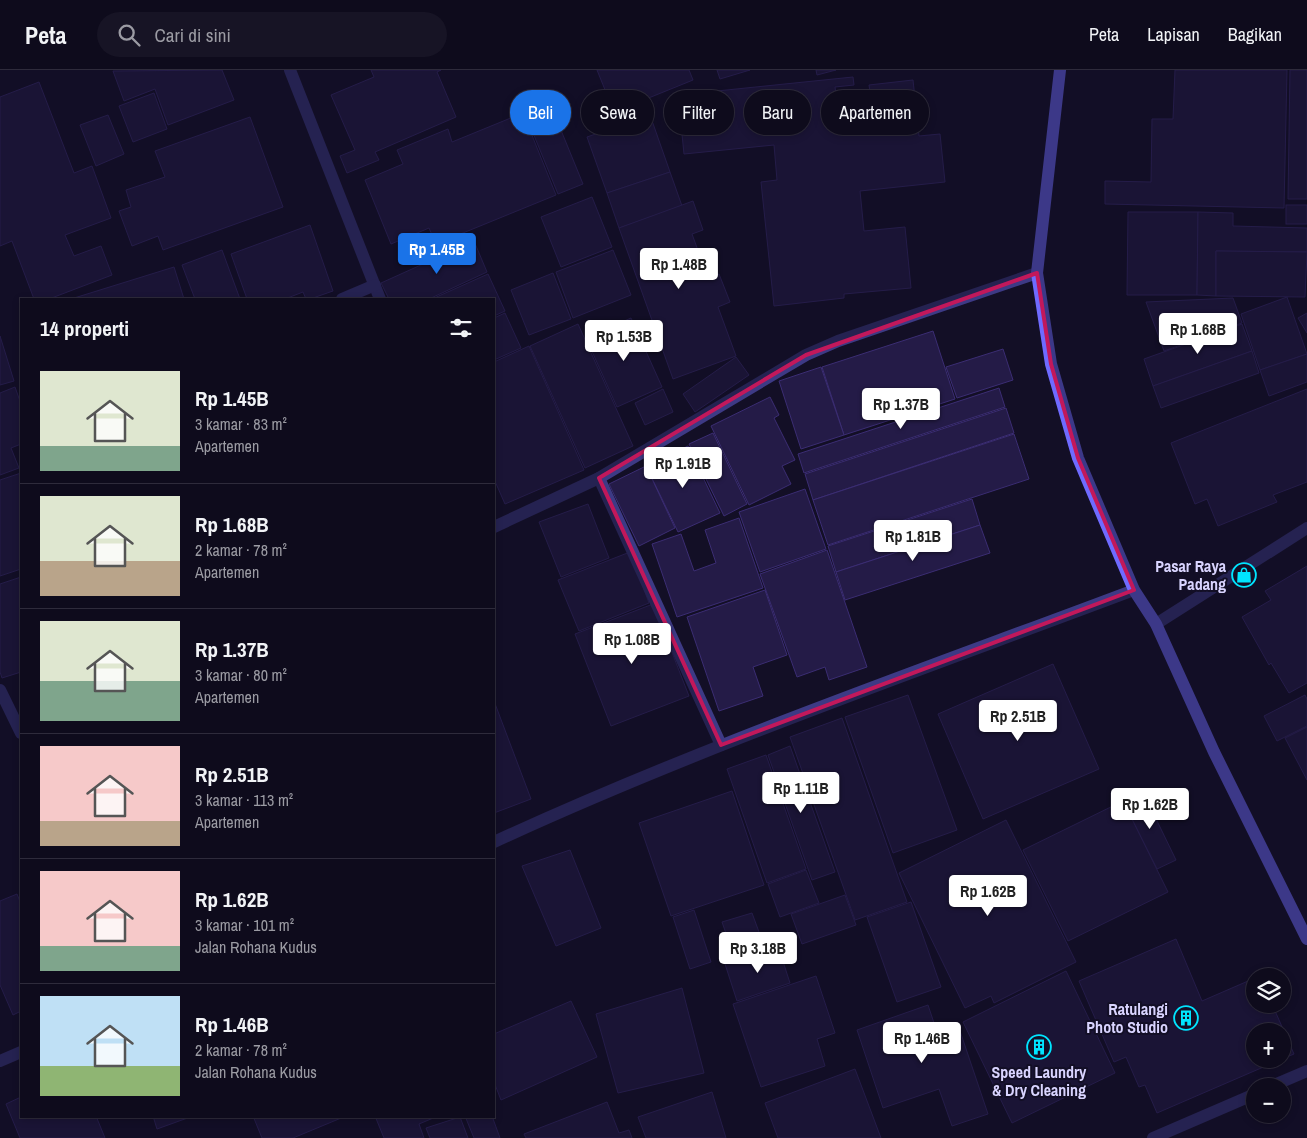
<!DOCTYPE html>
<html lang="id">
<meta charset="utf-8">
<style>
:root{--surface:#0e0b1c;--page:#171425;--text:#f1f3f6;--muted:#9b9ba3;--line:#2e2b3b;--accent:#1a73e8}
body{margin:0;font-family:"Archivo Narrow",sans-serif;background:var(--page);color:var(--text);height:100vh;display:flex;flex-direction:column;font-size:19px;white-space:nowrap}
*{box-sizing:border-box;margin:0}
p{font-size:16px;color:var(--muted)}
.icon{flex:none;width:28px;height:28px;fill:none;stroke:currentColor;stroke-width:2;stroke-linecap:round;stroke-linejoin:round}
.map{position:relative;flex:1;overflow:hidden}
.drawer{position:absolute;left:20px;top:228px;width:475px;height:820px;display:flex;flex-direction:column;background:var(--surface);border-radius:0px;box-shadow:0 2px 8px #0003,0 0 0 1px var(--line)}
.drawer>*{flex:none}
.guide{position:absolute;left:510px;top:20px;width:475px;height:45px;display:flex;gap:10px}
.fabs{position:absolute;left:1246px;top:898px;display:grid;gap:10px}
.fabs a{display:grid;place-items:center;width:45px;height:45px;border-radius:50%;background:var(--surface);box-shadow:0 2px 8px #0003,0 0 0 1px var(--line);font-size:25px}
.price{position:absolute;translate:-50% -42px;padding:0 11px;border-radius:5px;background:#fff;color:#222;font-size:16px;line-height:32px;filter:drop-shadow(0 1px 2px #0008)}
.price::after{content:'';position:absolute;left:50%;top:30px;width:15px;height:11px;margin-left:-8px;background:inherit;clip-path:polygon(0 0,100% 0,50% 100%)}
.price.selected{background:var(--accent);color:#fff}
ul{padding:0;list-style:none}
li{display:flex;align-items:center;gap:15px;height:125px;padding:0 20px}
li+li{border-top:1px solid var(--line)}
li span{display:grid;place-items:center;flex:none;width:140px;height:100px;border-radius:0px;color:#555}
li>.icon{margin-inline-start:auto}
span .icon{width:60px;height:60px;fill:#fffc;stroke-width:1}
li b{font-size:21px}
h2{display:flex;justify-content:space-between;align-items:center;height:60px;padding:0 20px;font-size:21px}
.chip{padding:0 18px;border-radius:22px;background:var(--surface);box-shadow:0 2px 8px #0003,0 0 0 1px var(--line);font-size:18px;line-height:45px}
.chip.selected{background:var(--accent);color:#fff}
header{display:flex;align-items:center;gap:30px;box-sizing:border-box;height:70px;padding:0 25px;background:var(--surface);border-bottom:1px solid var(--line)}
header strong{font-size:24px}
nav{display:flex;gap:28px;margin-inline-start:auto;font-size:18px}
.search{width:350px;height:45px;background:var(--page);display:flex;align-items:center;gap:12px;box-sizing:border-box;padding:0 18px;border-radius:28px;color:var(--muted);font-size:19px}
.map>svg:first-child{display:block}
.building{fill:#241b47;stroke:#3b2d73}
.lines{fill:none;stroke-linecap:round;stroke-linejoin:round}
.street{stroke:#3d3a85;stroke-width:12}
.secondary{stroke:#6f6bff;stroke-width:12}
.marked{fill:none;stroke:#c2185b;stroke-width:4;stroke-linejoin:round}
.labels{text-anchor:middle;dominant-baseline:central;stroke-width:4;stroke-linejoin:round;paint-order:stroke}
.poi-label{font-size:16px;font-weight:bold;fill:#d9d4ff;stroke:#130f26;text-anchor:end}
</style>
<header>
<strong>Peta</strong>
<div class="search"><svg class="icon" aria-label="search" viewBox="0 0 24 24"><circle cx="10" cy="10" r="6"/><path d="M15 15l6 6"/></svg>Cari di sini</div>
<nav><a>Peta</a><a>Lapisan</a><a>Bagikan</a></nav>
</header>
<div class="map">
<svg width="1307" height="1068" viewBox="0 0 1307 1068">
<rect width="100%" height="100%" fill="#130f26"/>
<g class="building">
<path d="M 222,0 L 234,30 L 168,55 L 155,19 L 124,31 L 113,1 Z"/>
<path d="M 371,0 L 441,0 L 437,2 L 456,47 L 375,82 L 379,90 L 347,103 L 340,86 L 355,80 L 331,25 L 374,7 Z"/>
<path d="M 597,0 L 689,0 L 693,10 L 614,42 Z"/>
<path d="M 717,0 L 750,0 L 720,9 Z"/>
<path d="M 816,0 L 836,0 L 817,5 Z"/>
<path d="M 1175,0 L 1287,0 L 1284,138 L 1105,134 L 1105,111 L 1151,112 L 1152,49 L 1173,49 Z"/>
<path d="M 1290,0 L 1307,0 L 1307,129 L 1288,129 Z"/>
<path d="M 853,7 L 854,15 L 835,17 L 837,32 L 871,28 L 869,15 L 913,10 L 919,66 L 940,64 L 945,112 L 860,121 L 864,161 L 905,157 L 911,218 L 844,224 L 844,228 L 774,236 L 761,112 L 777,110 L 774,75 L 684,84 L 678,25 Z"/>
<path d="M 39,12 L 74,103 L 92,96 L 111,148 L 65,165 L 74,186 L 101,176 L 112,205 L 49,229 L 34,229 L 12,171 L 0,176 L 0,27 Z"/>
<path d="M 154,23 L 167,59 L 133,72 L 119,36 Z"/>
<path d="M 523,43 L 556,125 L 436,174 L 429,158 L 391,174 L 365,110 L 403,94 L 397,80 L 448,59 L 452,72 Z"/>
<path d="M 108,45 L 124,84 L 96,96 L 80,55 Z"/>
<path d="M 650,45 L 670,102 L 607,123 L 587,67 Z"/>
<path d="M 250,47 L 283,137 L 163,180 L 158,166 L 132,176 L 119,141 L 131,137 L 126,120 L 165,107 L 155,81 Z"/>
<path d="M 556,48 L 583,114 L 558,124 L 531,58 Z"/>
<path d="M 670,102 L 682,136 L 619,158 L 607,123 Z"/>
<path d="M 592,127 L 612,177 L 561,197 L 541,147 Z"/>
<path d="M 693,131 L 703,160 L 692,164 L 708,208 L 719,204 L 730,232 L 718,237 L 736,286 L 673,309 L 619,158 Z"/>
<rect x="1286" y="135" width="21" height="19"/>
<path d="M 1128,142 L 1198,142 L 1197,225 L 1127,225 Z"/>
<path d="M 1198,142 L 1233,143 L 1233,156 L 1307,158 L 1307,182 L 1216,181 L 1216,226 L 1197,225 Z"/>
<path d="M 310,155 L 333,221 L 310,229 L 306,229 L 303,222 L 285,229 L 247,229 L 231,184 Z"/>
<path d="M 474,171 L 487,202 L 429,229 L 389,229 L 381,213 Z"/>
<path d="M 222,180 L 240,229 L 195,229 L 182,195 Z"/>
<path d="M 613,180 L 631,225 L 573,248 L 556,202 Z"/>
<path d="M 1216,181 L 1307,182 L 1305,227 L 1216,226 Z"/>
<path d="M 174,197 L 184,229 L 71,229 Z"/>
<path d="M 553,203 L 571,249 L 529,265 L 511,220 Z"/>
<path d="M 488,204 L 505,241 L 494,246 L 494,229 L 432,229 Z"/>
<path d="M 1287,227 L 1307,284 L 1260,300 L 1241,244 Z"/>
<path d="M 1233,228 L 1242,253 L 1164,281 L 1146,232 Z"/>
<path d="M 505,243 L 521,278 L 494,290 L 494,248 Z"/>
<path d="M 1307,243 L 1307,263 L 1298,248 Z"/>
<path d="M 631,248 L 662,317 L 617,337 L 586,268 Z"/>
<path d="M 578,254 L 633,376 L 585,398 L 530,276 Z"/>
<path d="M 1242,254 L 1252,281 L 1153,316 L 1144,289 Z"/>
<path d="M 933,261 L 955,329 L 844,365 L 822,297 Z"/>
<path d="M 0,266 L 14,311 L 0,315 Z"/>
<path d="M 529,276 L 584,400 L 505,434 L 494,409 L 494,292 Z"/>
<path d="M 1003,279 L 1013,310 L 957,328 L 946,297 Z"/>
<path d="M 1252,281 L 1259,303 L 1161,338 L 1153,316 Z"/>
<path d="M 1307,284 L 1307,312 L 1269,326 L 1260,300 Z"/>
<path d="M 736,287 L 749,305 L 695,342 L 683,324 Z"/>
<path d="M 821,297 L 844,365 L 801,379 L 779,311 Z"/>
<path d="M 15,317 L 21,334 L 21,374 L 11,378 L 19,398 L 0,405 L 0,323 Z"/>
<path d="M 999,318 L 1005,337 L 804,403 L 798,384 Z"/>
<path d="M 663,319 L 673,342 L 645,355 L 635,333 Z"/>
<path d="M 1307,319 L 1307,412 L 1273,425 L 1277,432 L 1218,456 L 1207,429 L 1195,434 L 1171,373 Z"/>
<path d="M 770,327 L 779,345 L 774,348 L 795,390 L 782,396 L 791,414 L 749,435 L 711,356 Z"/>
<path d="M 1006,338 L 1014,363 L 813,430 L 805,404 Z"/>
<path d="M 713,363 L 747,434 L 724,446 L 689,374 Z"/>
<path d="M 1014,364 L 1029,409 L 828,475 L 813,430 Z"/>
<path d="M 688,376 L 720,443 L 678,462 L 646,396 Z"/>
<path d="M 646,396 L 675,458 L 639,476 L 609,414 Z"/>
<path d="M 21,403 L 21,499 L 0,506 L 0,410 Z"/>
<path d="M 805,419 L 826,479 L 760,502 L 739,442 Z"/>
<path d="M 972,429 L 980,455 L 836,502 L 828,476 Z"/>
<path d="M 588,434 L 609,488 L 561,507 L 539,452 Z"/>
<path d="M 739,448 L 763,518 L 677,547 L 652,474 L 681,464 L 694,501 L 716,493 L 705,460 Z"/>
<path d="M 980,455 L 990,483 L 845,530 L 836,502 Z"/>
<path d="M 827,480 L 867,597 L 829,610 L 825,597 L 797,607 L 760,504 Z"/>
<path d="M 630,482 L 649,533 L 579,561 L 558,510 Z"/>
<path d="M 1307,496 L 1307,613 L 1289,623 L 1271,593 L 1269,595 L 1242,547 L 1271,530 L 1265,521 Z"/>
<path d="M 21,507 L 21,602 L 2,608 L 0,602 L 0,514 Z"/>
<path d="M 765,520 L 787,585 L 753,597 L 763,626 L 719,641 L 687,547 Z"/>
<path d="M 653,534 L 689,626 L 611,656 L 575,564 Z"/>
<path d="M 1053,594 L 1099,699 L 983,749 L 938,644 Z"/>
<path d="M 908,625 L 957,760 L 893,783 L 845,647 Z"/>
<path d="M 1305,625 L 1307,629 L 1307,656 L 1277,671 L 1264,646 Z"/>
<path d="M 494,631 L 531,729 L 494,743 Z"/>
<path d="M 842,648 L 907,832 L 855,850 L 790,667 Z"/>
<path d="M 1307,657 L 1307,710 L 1285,668 Z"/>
<path d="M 790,676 L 835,802 L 812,810 L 768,685 Z"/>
<path d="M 766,685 L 806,799 L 767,813 L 727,699 Z"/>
<path d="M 732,721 L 764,815 L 671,846 L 639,753 Z"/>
<path d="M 1143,722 L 1176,790 L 1157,799 L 1123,731 Z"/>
<path d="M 1123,731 L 1168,822 L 1068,871 L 1023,780 Z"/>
<path d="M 1006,750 L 1076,892 L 994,933 L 991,926 L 965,938 L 899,803 Z"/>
<path d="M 570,780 L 601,858 L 556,876 L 522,796 Z"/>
<path d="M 806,800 L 819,833 L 780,847 L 768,814 Z"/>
<path d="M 17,824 L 21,834 L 21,941 L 13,945 L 0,915 L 0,831 Z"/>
<path d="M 845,825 L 856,855 L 802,874 L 791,844 Z"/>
<path d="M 911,832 L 941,917 L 897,932 L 867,847 Z"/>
<path d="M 694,840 L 711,892 L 690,899 L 673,847 Z"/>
<path d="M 752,843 L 759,862 L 729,872 L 722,852 Z"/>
<path d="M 1176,869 L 1202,931 L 1255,908 L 1255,934 L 1272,934 L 1294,984 L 1282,989 L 1282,961 L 1255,961 L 1255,989 L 1282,989 L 1157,1043 L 1145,1015 L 1139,1017 L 1126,987 L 1114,992 L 1079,911 Z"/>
<path d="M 778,876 L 790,913 L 737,931 L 725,894 Z"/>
<path d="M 1066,901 L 1115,1003 L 1012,1053 L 963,952 Z"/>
<path d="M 816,906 L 835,963 L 817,969 L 825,996 L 761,1017 L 733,934 Z"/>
<path d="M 682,918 L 704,1003 L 618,1023 L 596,944 Z"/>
<path d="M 571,931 L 597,987 L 501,1030 L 494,1012 L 494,964 Z"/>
<path d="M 928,935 L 939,968 L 960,961 L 988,1044 L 952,1056 L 939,1019 L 883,1038 L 857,960 Z"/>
<path d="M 855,999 L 881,1068 L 778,1068 L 765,1033 Z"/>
<path d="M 712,1022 L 726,1068 L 646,1068 L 638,1047 Z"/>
<path d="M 21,1027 L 21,1046 L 96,1046 L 105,1068 L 20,1068 L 6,1034 Z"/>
<path d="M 607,1032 L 619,1063 L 629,1060 L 632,1068 L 526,1068 L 524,1064 Z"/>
<path d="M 153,1046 L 193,1046 L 157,1059 Z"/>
<path d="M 253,1046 L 346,1046 L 293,1068 L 262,1068 Z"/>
<path d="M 375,1046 L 438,1046 L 419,1054 L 424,1068 L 384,1068 Z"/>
<path d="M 465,1046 L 492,1046 L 500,1068 L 474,1068 Z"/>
<path d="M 460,1047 L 468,1068 L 430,1068 L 426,1058 Z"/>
</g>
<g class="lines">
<g class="street">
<path d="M 290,0 L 380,229"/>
<path d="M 342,229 L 375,215"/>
<path d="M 599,408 L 721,675"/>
<path d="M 494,457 L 599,408 L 806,285 L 838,271 L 1037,203"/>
<path d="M 1156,554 L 1307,458"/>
<path d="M 0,620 L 21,663"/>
<path d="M 494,772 C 702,676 919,601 1134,520"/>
<path d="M 0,991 L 21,982"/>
<path d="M 1272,1016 L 1307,1001"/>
<path d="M 1153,1068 L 1255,1024"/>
</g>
<path class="secondary" d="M 1060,0 L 1037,203 L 1051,294 L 1078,388 L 1134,520 L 1156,554 L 1214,682 L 1307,869"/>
</g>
<path d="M0 0H1307V1068H0ZM 1037,203 L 1051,294 L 1078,388 L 1134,520 L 721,675 L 599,408 L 806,285 Z" fill="#130f26" fill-opacity=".55" fill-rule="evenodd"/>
<path class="marked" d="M 1037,203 L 1051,294 L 1078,388 L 1134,520 L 721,675 L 599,408 L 806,285 Z"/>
<defs>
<g id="shop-ring" transform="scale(1.25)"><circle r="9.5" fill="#130f26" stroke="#00e5ff" stroke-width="1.5"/><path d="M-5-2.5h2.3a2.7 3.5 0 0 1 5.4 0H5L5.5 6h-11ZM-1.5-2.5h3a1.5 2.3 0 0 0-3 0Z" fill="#00e5ff"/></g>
<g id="building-ring" transform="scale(1.25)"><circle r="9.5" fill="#130f26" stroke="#00e5ff" stroke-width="1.5"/><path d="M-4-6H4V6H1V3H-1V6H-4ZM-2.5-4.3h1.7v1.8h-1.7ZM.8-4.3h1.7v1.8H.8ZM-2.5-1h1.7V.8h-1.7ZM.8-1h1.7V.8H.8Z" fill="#00e5ff"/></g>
</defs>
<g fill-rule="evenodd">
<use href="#shop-ring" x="1244" y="505"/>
<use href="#building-ring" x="1186" y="948"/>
<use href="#building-ring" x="1039" y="977"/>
</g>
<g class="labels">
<g class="poi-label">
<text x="1226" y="496">Pasar Raya<tspan x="1226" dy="18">Padang</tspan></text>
<text x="1168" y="939">Ratulangi<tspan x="1168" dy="18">Photo Studio</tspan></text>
<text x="1039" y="1002" text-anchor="middle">Speed Laundry<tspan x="1039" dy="18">&amp; Dry Cleaning</tspan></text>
</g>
</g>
</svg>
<div class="fabs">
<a><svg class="icon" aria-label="layers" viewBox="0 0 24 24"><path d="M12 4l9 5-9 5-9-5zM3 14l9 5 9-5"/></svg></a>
<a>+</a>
<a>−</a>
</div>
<b class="price selected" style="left:437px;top:205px">Rp 1.45B</b>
<b class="price" style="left:679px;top:220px">Rp 1.48B</b>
<b class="price" style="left:1198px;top:285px">Rp 1.68B</b>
<b class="price" style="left:624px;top:292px">Rp 1.53B</b>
<b class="price" style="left:901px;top:360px">Rp 1.37B</b>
<b class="price" style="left:683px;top:419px">Rp 1.91B</b>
<b class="price" style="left:913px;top:492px">Rp 1.81B</b>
<b class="price" style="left:632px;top:595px">Rp 1.08B</b>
<b class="price" style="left:1018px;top:672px">Rp 2.51B</b>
<b class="price" style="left:801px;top:744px">Rp 1.11B</b>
<b class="price" style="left:1150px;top:760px">Rp 1.62B</b>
<b class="price" style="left:988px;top:847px">Rp 1.62B</b>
<b class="price" style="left:758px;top:904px">Rp 3.18B</b>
<b class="price" style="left:922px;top:994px">Rp 1.46B</b>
<div class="guide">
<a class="chip selected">Beli</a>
<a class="chip">Sewa</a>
<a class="chip">Filter</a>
<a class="chip">Baru</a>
<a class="chip">Apartemen</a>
</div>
<section class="drawer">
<h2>14 properti<svg class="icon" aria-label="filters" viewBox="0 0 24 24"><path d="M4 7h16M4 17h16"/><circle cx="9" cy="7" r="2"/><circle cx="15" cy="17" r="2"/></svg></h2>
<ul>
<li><span style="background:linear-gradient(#dfe7d0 75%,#7fa58c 0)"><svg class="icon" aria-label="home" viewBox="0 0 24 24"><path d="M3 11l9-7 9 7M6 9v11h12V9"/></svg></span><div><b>Rp 1.45B</b><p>3 kamar · 83 m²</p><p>Apartemen</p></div></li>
<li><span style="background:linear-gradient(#dfe7d0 65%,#b9a48a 0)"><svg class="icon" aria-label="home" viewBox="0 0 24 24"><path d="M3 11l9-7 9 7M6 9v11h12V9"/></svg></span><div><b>Rp 1.68B</b><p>2 kamar · 78 m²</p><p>Apartemen</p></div></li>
<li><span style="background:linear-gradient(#dfe7d0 60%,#7fa58c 0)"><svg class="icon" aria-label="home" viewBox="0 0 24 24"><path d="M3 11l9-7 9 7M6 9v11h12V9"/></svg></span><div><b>Rp 1.37B</b><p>3 kamar · 80 m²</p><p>Apartemen</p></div></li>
<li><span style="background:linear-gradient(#f6c9c9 75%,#b9a48a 0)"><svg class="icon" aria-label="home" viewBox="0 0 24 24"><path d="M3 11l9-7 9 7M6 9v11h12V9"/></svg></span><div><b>Rp 2.51B</b><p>3 kamar · 113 m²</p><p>Apartemen</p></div></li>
<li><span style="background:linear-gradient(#f6c9c9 75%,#7fa58c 0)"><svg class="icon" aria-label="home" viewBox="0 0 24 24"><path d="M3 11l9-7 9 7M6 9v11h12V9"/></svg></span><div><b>Rp 1.62B</b><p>3 kamar · 101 m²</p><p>Jalan Rohana Kudus</p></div></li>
<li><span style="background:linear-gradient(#bfe0f5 70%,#8fb573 0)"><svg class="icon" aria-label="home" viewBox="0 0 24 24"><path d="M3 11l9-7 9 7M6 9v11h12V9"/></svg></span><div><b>Rp 1.46B</b><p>2 kamar · 78 m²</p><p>Jalan Rohana Kudus</p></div></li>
</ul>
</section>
</div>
